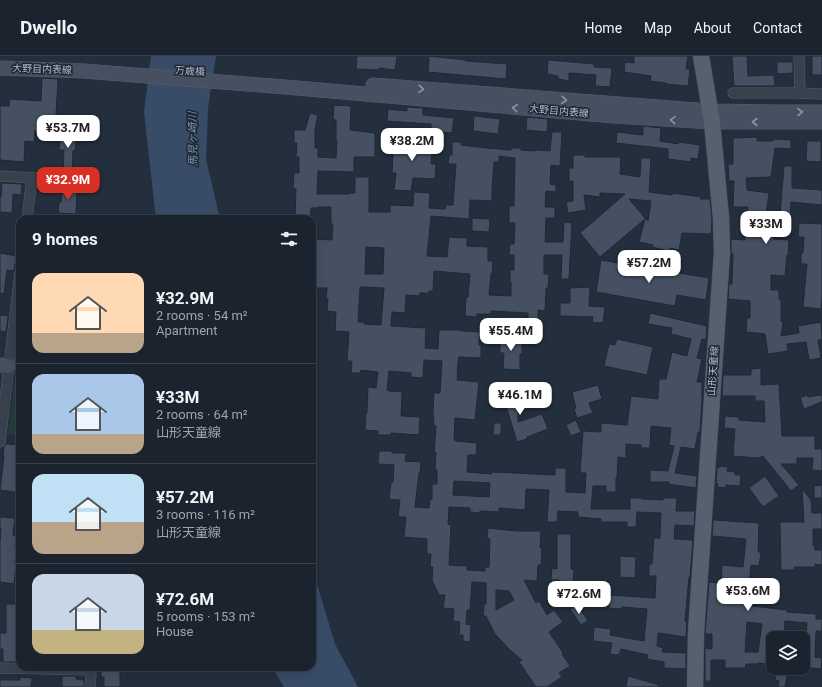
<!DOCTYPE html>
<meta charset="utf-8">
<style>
:root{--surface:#1b232e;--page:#282f3a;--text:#f1f3f6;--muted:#a0a4aa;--line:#39404a;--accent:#d93025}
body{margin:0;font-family:Roboto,"Noto Sans JP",sans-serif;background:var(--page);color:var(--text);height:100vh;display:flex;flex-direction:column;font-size:15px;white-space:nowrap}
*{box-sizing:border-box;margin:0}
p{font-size:13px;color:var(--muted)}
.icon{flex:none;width:22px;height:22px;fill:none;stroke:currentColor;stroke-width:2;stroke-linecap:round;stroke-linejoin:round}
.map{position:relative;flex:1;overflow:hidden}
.sheet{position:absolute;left:16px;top:159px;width:300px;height:456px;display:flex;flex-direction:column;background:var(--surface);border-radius:12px;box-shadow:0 4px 16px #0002,0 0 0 1px var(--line)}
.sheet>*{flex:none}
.controls{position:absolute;left:766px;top:575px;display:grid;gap:8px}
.controls a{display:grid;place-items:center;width:44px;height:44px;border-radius:8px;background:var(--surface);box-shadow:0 4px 16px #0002,0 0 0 1px var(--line);font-size:20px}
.price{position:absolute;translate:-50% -34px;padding:0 9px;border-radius:8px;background:#fff;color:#222;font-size:13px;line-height:26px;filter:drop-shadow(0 1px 2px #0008)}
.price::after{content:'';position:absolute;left:50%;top:24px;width:12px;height:9px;margin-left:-6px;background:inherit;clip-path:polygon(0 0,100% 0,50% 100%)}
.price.active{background:var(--accent);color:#fff}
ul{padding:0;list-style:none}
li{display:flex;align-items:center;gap:12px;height:100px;padding:0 16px}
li+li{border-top:1px solid var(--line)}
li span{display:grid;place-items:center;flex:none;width:112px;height:80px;border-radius:12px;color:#555}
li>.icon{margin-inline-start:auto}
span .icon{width:48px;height:48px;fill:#fffc;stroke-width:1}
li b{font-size:17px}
h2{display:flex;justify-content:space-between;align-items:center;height:48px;padding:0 16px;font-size:17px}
header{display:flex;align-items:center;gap:24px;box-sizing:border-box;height:56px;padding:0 20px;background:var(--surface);border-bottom:1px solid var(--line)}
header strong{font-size:19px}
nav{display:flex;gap:22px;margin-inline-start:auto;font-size:14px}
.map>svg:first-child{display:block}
.green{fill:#263c3f}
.water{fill:#394c67}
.building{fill:#455162;stroke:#1f2835;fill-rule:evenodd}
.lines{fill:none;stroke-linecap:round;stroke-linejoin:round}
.street-casing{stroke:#565f6c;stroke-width:11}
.secondary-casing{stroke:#565f6c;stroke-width:15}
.primary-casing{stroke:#414a57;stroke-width:17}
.street{stroke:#38414e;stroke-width:10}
.secondary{stroke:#465061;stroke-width:14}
.primary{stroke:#56606e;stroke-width:16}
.oneway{stroke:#8e96a5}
.labels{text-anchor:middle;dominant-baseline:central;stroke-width:3;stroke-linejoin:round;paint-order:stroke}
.street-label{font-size:10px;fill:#b4bcc9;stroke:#1d2633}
.water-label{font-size:11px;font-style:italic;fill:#7c92b1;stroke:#1d2633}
</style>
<header>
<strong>Dwello</strong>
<nav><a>Home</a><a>Map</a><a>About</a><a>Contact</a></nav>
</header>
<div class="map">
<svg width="822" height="631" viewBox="0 0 822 631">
<rect width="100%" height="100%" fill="#242f3e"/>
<path class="green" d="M 20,276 L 20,380 L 8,378 Z"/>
<g class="water">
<path d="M 151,0 L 216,0 L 208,52 L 206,103 L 220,163 L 156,163 L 144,56 Z"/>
<path d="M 312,511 L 335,588 L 358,631 L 284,631 L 272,611 L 312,611 Z"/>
</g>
<g class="building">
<path d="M 357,0 L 397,0 L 395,14 L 379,12 L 379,14 L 356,13 Z"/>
<path d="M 429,0 L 466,4 L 466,5 L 507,8 L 506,23 L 428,16 Z"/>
<path d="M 634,0 L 688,0 L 686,13 L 690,13 L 688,30 L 666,28 L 666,27 L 650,25 L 651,20 L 624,16 L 625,6 L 634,7 Z"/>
<path d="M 732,0 L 747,0 L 748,20 L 774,19 L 775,30 L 734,30 Z"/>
<rect x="812" y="0" width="10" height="19"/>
<path d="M 548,4 L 594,8 L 594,11 L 612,12 L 610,31 L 595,30 L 596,19 L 569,17 L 569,25 L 558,23 L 558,20 L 547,18 Z"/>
<path d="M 777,6 L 793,6 L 793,17 L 777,18 Z"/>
<path d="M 42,22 L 58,23 L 55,76 L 35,75 L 34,86 L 25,85 L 24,106 L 0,104 L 0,50 L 9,50 L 10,43 L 41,45 Z"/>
<path d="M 334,49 L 351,50 L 350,74 L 375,77 L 375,101 L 354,101 L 354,116 L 318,115 L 317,138 L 350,138 L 350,137 L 355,137 L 355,121 L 369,121 L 369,156 L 390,156 L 390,149 L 413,150 L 414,136 L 430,137 L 429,152 L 445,153 L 446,149 L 453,149 L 456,108 L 448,108 L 449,99 L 452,99 L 452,86 L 461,86 L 461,89 L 487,92 L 511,94 L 511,92 L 521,92 L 521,94 L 535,95 L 536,94 L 550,95 L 552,76 L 562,76 L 560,110 L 551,109 L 550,128 L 556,129 L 556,136 L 546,135 L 545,151 L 555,151 L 555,162 L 546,162 L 545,186 L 563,186 L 564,166 L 572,167 L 569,223 L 561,223 L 562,199 L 544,199 L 544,218 L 549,218 L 548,232 L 546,232 L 545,255 L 538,254 L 538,264 L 528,263 L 528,257 L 491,255 L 491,258 L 477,258 L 477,261 L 465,260 L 466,241 L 468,241 L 470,218 L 434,215 L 433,235 L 429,235 L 429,237 L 420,237 L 419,240 L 406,239 L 405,257 L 392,256 L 391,270 L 426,272 L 425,292 L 438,293 L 439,274 L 461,274 L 461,275 L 480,276 L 479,289 L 481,289 L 481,302 L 459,301 L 458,306 L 457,324 L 479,326 L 475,364 L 455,362 L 454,384 L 456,384 L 456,385 L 477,387 L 476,399 L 468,399 L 467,416 L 491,418 L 492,416 L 555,419 L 555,412 L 566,412 L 566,436 L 585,437 L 586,417 L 580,417 L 583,375 L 601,376 L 601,367 L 627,369 L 631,340 L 658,343 L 659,323 L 666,323 L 672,296 L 687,300 L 691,283 L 671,278 L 672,272 L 648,268 L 650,257 L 707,270 L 706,284 L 702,283 L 697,302 L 702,303 L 697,326 L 702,326 L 702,343 L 700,376 L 698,376 L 695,393 L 681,391 L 675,417 L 697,420 L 696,432 L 668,428 L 669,426 L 650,426 L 650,414 L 668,415 L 674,390 L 669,389 L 671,372 L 651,370 L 650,392 L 641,392 L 641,389 L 626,388 L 626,402 L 618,401 L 617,422 L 616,422 L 616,436 L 606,436 L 606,430 L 593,430 L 591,453 L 630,453 L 630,442 L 642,442 L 642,443 L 663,444 L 663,442 L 677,442 L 676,455 L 695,455 L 694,470 L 675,469 L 674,483 L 693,484 L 690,521 L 689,521 L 685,565 L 687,566 L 686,581 L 658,577 L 657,590 L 663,592 L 662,596 L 686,597 L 686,613 L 664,612 L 664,606 L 647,603 L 648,599 L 621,593 L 619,599 L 610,598 L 612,587 L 593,585 L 594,571 L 611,573 L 610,579 L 644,585 L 647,553 L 622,551 L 622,553 L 609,552 L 609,539 L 655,542 L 656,520 L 649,520 L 649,508 L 652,508 L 654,482 L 660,482 L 661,457 L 637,456 L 636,471 L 627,471 L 627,466 L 601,466 L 601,463 L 578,461 L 578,456 L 558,455 L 557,466 L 547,466 L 549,434 L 526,433 L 525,454 L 499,452 L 499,456 L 480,455 L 480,457 L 470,456 L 470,452 L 449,451 L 448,468 L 451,469 L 449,509 L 467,510 L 467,514 L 485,515 L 485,511 L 489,511 L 490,483 L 487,482 L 488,472 L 516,475 L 541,475 L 540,492 L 542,492 L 541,509 L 538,509 L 537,525 L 524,524 L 536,547 L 539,545 L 547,559 L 554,554 L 563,566 L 549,576 L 563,597 L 562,598 L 570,610 L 559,617 L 562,621 L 547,631 L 536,631 L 519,606 L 522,604 L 510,594 L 495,578 L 486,560 L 483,560 L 484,548 L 486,548 L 486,527 L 472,526 L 470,554 L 467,554 L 466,568 L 471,569 L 470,586 L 463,585 L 463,579 L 459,579 L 460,566 L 453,565 L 454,553 L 443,552 L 445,539 L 439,539 L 432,524 L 433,511 L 430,511 L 431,498 L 427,498 L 427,483 L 404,481 L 406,461 L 398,461 L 400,444 L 389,443 L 391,426 L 393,426 L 394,409 L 378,408 L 379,395 L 392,395 L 392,397 L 406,397 L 405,405 L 421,406 L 420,417 L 419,417 L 415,451 L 429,452 L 430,443 L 432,443 L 432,428 L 437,428 L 437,414 L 435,413 L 436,396 L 434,396 L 436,370 L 434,370 L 433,356 L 434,337 L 440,337 L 442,305 L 424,304 L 423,322 L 411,321 L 411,317 L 389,315 L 387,334 L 389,334 L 389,335 L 402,336 L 401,360 L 420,361 L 419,379 L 391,377 L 391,379 L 378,379 L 378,375 L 365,374 L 366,357 L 367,357 L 368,331 L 376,332 L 378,316 L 361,314 L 360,317 L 351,317 L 352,305 L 347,305 L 349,276 L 335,275 L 336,256 L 327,255 L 328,243 L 326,243 L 327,232 L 312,232 L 312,183 L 332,184 L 333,168 L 331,168 L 331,151 L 318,151 L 318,152 L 311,152 L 310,163 L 295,163 L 296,133 L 293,132 L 294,117 L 299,117 L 299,101 L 296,101 L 297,87 L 294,87 L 294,74 L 305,74 L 310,57 L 318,59 L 315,73 L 315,92 L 318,92 L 318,101 L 336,102 L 337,85 L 336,85 L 336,64 L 333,64 ZM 499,100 L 515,102 L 514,150 L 509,150 L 509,167 L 515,167 L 514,188 L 510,188 L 509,199 L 514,199 L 514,214 L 510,214 L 510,226 L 511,226 L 511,240 L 489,239 L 491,218 L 492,218 L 493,205 L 488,205 L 488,191 L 467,190 L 467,182 L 449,181 L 447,201 L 427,200 L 431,160 L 469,163 L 470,144 L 492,145 L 492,135 L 494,106 L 499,106 ZM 366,191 L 384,192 L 383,218 L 365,218 ZM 360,231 L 384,232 L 381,269 L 364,268 L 364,266 L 358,266 ZM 454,425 L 490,427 L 489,441 L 453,439 ZM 496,534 L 509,535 L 514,544 L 496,554 Z"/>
<path d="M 407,51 L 423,52 L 423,59 L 454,62 L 452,77 L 431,75 L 431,68 L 387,65 L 388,53 L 407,55 Z"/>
<path d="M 474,60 L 500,63 L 498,78 L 473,75 Z"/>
<path d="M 527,61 L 548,63 L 547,76 L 526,74 Z"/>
<path d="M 643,70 L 661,72 L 660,85 L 678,88 L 679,86 L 700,89 L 698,103 L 691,102 L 691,106 L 668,103 L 668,93 L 616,87 L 617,76 L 643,79 Z"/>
<path d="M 61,75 L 77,76 L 75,95 L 73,95 L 72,118 L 63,117 L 64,94 L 59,94 Z"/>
<path d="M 392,80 L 402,81 L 402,88 L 418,89 L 418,82 L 433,83 L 431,108 L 436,108 L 435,123 L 413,122 L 411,135 L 394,134 L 396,117 L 392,117 L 393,94 L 391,94 Z"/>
<path d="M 757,81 L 757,85 L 773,85 L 773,83 L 791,84 L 791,93 L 775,92 L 771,121 L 746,122 L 747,134 L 769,137 L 766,158 L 780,159 L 784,110 L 792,110 L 792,132 L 822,134 L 822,149 L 791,146 L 789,171 L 774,170 L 773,183 L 789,184 L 788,200 L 787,199 L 785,220 L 771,219 L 771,234 L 779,234 L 779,243 L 781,243 L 781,265 L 783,266 L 781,280 L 799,277 L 798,270 L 821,266 L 822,284 L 818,284 L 821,302 L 809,304 L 806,286 L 787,288 L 788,295 L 768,298 L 765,278 L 746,276 L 747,262 L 750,262 L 750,245 L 728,243 L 729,228 L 732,228 L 733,198 L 731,197 L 731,183 L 745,184 L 748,151 L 733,151 L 734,125 L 729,125 L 728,108 L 733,108 L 733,82 Z"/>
<path d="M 807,85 L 821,85 L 821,106 L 806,105 Z"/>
<path d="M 573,99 L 585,99 L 585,101 L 621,101 L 620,118 L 640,121 L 641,102 L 651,102 L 649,136 L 672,139 L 672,137 L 701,141 L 700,143 L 710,143 L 712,163 L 711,178 L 682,177 L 679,194 L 670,192 L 669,195 L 652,191 L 653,189 L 639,186 L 645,163 L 600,201 L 580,177 L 625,138 L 600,137 L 600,141 L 584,139 L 586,154 L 568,157 L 566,146 L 573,145 L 573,125 L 569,125 L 569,112 L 573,112 ZM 629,143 L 651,145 L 648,165 L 645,162 Z"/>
<path d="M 2,127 L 22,128 L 21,139 L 13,138 L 12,157 L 0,156 L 0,141 L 1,141 Z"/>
<path d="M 62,130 L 77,131 L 76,158 L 58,157 L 59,146 L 61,146 Z"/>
<path d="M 472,162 L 490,163 L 489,176 L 472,175 Z"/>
<path d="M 799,167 L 822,168 L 822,241 L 821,253 L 803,251 L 807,208 L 801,208 L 801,197 L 803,197 L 804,181 L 798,181 Z"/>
<path d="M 0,197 L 16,200 L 14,215 L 7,214 L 4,238 L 0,237 Z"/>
<path d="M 601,204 L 709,222 L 706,244 L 677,239 L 675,250 L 596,236 Z"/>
<path d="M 590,231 L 589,250 L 605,251 L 603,267 L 592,266 L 593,261 L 560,260 L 560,247 L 570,247 L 570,232 Z"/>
<path d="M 0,259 L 8,260 L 6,276 L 0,275 Z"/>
<path d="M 500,278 L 510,278 L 510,281 L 522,282 L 522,298 L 520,298 L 520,314 L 503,313 L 504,297 L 500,297 Z"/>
<path d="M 617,283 L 653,291 L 647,319 L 604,310 L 609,288 L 615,289 Z"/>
<path d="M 761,312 L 761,329 L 779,328 L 782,380 L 815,380 L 815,393 L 822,393 L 822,415 L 812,414 L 813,402 L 797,402 L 797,408 L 781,408 L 799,429 L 791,435 L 763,400 L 759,402 L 733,400 L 735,373 L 724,372 L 725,360 L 739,361 L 739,364 L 765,366 L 764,345 L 755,345 L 755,340 L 722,340 L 723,319 L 751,319 L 751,313 Z"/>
<path d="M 598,329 L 602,343 L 589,347 L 593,357 L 577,362 L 574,353 L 576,352 L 572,336 Z"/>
<path d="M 496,332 L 518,333 L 517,354 L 518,354 L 518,366 L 542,358 L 548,373 L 527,381 L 527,383 L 517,386 L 506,350 L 506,346 L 505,346 L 502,339 L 502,346 L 495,346 Z"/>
<path d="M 807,339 L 808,341 L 822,339 L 822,346 L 804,353 L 800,342 Z"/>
<path d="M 576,364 L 581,376 L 571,380 L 566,369 Z"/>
<path d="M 494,367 L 501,367 L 501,379 L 493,379 Z"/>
<path d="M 6,388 L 20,389 L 20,413 L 19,422 L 20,422 L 20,437 L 0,434 L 4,400 L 3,400 L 4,391 Z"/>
<path d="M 719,410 L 728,411 L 727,415 L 735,416 L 735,419 L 741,419 L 740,430 L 726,429 L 726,432 L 717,431 L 718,428 L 716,428 L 717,412 L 719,412 Z"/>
<path d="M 765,420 L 779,440 L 763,451 L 749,432 Z"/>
<path d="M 822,429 L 822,442 L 814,442 L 814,430 Z"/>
<path d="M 802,433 L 811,444 L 812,457 L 822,457 L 822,473 L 813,473 L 813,490 L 815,490 L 815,494 L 822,494 L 822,509 L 815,508 L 815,511 L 794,511 L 795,514 L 781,514 L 780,466 L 804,466 Z"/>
<path d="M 0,461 L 15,462 L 13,479 L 16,479 L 15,492 L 16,492 L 15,508 L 16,508 L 14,528 L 0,526 L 0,486 L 1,472 L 0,472 Z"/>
<path d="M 713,464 L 759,467 L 758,496 L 761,496 L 759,510 L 751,509 L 749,532 L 753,533 L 752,550 L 787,554 L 787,556 L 816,558 L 816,563 L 822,563 L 822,575 L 816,575 L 815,601 L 822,602 L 821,613 L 803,611 L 803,600 L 805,600 L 807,567 L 785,565 L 784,582 L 771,582 L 770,595 L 773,595 L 773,609 L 758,607 L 757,608 L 746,608 L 745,612 L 725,612 L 725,604 L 711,604 L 711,625 L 705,625 L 705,592 L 712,593 L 712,578 L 705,578 L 709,526 L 721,527 L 722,509 L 743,511 L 746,483 L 712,480 ZM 747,566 L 762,568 L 758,596 L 745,596 Z"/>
<path d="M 557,478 L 571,478 L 571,513 L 574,514 L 573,529 L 599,531 L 598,545 L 558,541 L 559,524 L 551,524 L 552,512 L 557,513 Z"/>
<path d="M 620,500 L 636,501 L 635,522 L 620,521 Z"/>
<path d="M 6,548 L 20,548 L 20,561 L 18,561 L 18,580 L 20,580 L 20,594 L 17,594 L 17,606 L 3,606 L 3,593 L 0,593 L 0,577 L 6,577 Z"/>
<path d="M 577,548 L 588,565 L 581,569 L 570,553 Z"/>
<path d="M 101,611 L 120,612 L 120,631 L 104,631 L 104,621 L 101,621 Z"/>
<path d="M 777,612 L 789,612 L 785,631 L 778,631 L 779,625 L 775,624 Z"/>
<path d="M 62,620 L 76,620 L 76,623 L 84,624 L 84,631 L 62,631 Z"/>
<path d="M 628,620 L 659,629 L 658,631 L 626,631 Z"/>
<path d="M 20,621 L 32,622 L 31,631 L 0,631 L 0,624 L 20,624 Z"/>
</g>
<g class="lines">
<g class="street-casing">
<g id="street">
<path d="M 733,37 L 800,37 L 799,0"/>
<path d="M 800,37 L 822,38"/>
<path d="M 0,120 L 82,125"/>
<path d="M 27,163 L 32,122"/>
<path d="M 0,386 L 20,216"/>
<path d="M 0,612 L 87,614 L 91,618 L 90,631"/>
</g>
</g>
<g class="secondary-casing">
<g id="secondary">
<path d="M 0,12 L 84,15 L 297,32 L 614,60 L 712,66 L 822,66"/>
<path d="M 373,29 L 710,55 L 772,56 L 822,56"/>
<path d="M 0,309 L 8,310"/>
</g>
</g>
<g class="primary-casing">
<path id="primary" d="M 695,631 L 696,577 L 722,196 L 721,162 L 712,66 L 701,0"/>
</g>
<use href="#street" class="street"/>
<use href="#secondary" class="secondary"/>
<use href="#primary" class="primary"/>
</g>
<defs><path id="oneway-chevron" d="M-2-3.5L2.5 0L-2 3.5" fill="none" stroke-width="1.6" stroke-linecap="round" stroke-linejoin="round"/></defs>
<g class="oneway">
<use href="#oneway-chevron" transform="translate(421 33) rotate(5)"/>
<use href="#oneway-chevron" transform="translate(564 44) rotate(5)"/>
<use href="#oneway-chevron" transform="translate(515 52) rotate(-175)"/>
<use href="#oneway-chevron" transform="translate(800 56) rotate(-1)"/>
<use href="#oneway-chevron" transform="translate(673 64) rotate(-176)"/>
<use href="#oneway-chevron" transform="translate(755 66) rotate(-180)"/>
</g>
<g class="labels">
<g class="street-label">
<text transform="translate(42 13) rotate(2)">大野目内表線</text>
<text transform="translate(190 15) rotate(4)">万歳橋</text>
<text transform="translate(559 55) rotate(5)">大野目内表線</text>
<text transform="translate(713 315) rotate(-86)">山形天童線</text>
</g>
<g class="water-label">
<text transform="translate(193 83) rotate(-91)">馬見ヶ崎川</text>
</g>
</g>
</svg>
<div class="controls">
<a><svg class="icon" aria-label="layers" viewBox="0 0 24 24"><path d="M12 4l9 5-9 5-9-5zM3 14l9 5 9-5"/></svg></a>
</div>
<b class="price" style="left:68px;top:93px">¥53.7M</b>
<b class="price" style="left:412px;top:106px">¥38.2M</b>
<b class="price active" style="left:68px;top:145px">¥32.9M</b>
<b class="price" style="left:766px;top:189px">¥33M</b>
<b class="price" style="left:649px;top:228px">¥57.2M</b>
<b class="price" style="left:511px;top:296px">¥55.4M</b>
<b class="price" style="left:520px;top:360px">¥46.1M</b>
<b class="price" style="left:748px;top:556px">¥53.6M</b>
<b class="price" style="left:579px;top:559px">¥72.6M</b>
<section class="sheet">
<h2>9 homes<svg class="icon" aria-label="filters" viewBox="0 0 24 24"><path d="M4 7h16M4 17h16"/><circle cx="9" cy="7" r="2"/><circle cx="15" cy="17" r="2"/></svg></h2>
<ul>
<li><span style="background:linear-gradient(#ffd9b3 75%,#b9a48a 0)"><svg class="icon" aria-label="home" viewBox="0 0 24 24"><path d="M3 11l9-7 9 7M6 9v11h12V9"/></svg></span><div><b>¥32.9M</b><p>2 rooms · 54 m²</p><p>Apartment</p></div></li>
<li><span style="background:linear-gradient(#a9c7e8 75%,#b9a48a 0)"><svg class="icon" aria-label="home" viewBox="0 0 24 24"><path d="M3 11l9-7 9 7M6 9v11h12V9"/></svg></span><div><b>¥33M</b><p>2 rooms · 64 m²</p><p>山形天童線</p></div></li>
<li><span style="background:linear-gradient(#bfe0f5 60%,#b9a48a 0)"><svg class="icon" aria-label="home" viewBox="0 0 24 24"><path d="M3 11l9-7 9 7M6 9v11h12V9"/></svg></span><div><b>¥57.2M</b><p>3 rooms · 116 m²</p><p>山形天童線</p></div></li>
<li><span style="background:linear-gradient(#c9d6e8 70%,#c2b280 0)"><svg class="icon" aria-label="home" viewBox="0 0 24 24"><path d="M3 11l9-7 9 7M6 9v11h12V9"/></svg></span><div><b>¥72.6M</b><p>5 rooms · 153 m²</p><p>House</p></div></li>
</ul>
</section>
</div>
